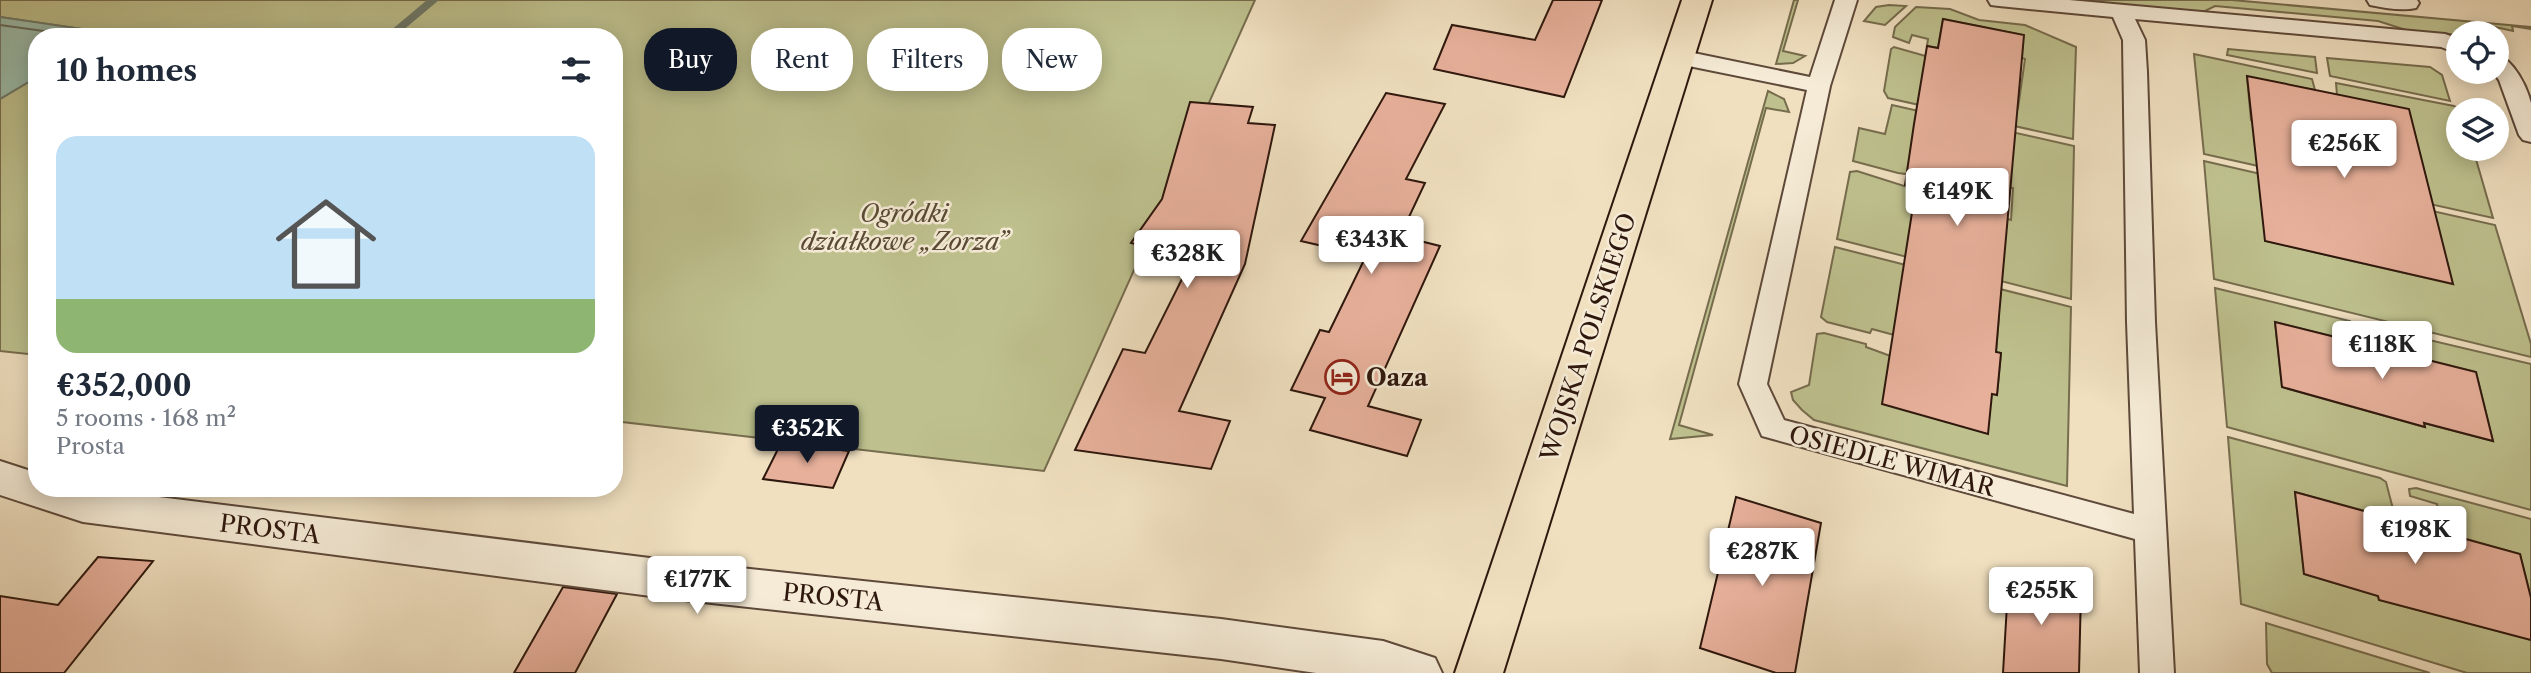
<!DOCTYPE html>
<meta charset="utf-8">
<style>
:root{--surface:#fff;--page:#f6f6f7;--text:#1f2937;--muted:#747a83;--line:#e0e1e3;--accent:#111827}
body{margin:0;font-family:"Libre Caslon Text",serif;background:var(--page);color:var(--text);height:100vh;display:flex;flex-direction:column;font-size:26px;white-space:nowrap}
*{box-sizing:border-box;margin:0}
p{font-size:23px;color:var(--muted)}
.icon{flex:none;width:38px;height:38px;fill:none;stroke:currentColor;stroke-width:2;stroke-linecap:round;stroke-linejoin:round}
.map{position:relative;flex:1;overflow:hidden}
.panel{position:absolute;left:28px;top:28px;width:595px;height:469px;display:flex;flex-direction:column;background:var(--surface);border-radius:28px;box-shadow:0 4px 18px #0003}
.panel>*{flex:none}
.hud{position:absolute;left:644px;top:28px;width:665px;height:63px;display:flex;gap:14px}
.buttons{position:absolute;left:2446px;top:21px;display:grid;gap:14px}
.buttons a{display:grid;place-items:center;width:63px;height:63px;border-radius:50%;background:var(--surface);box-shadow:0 4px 18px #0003;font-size:35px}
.price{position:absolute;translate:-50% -60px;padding:0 16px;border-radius:7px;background:#fff;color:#222;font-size:23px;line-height:46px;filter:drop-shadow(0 2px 4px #0008)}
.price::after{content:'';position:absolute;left:50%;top:42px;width:21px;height:16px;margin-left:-10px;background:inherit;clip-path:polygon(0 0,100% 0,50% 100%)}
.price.selected{background:var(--accent);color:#fff}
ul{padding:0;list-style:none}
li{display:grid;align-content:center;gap:14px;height:371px;padding:0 28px}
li+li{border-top:2px solid var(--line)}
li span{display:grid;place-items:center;height:217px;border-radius:21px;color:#555}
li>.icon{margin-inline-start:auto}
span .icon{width:126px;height:126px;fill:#fffc;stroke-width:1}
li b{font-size:30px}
h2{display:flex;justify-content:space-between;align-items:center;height:84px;padding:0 28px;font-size:30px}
.tag{padding:0 24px;border-radius:28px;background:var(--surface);box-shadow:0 4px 18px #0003;font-size:24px;line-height:63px}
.tag.selected{background:var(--accent);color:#fff}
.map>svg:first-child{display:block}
.green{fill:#bec18e;stroke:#766c4e;stroke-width:2}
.water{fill:#9bbeac;stroke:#6f7b6c;stroke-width:2}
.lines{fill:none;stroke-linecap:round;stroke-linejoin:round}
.shore{stroke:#646a5c;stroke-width:2}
.stream{fill:#6f7b6c;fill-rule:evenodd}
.building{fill:#e7b09b;stroke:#2e170d;stroke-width:2}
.lane-casing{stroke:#5e493a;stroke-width:4}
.street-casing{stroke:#5e493a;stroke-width:4}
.primary-casing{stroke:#2e170d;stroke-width:4}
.lane{fill:#f5ebd6;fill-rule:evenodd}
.street{fill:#f5ebd6;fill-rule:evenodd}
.primary{fill:#f0e0c0;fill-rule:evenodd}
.labels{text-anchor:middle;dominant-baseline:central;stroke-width:5;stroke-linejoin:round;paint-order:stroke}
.park-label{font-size:24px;font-style:italic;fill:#594a34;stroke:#f5ebd6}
.street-label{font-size:24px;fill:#2e170d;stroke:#f5ebd6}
.poi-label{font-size:24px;font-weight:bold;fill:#2e170d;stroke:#f5ebd6;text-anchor:start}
</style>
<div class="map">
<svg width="2531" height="673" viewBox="0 0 2531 673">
<rect width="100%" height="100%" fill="#f0e0c0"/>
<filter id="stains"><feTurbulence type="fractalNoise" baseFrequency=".00286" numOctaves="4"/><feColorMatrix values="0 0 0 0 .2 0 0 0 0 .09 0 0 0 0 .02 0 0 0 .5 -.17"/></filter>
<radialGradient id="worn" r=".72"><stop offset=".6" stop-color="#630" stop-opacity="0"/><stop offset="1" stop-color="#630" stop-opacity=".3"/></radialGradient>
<g class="green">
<path d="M 0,0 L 1255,0 L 1044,471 L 614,421 L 614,37 L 103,37 L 109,33 L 0,17 Z"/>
<path d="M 1794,0 L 1798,0 L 1783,51 L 1805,56 L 1793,63 L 1776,64 Z"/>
<path d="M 2070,0 L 2232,0 L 2531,27 L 2531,29 L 2512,26 L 2513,31 L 2477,23 L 2477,33 L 2459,35 L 2406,30 L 2378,21 L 2215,6 L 2203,12 Z"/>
<path d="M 1889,5 L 1906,6 L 1885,25 L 1864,21 L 1876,7 Z"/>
<path d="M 1916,7 L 1950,9 L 1979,20 L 2025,25 L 2076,47 L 2073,139 L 1888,98 L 1884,91 L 1891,49 L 1894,47 L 1936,59 L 2018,108 L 2025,59 L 2022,58 L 2023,35 L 1943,19 L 1938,48 L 1927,46 L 1928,39 L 1912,35 L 1909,43 L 1893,37 L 1895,27 Z"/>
<path d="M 2228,49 L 2315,57 L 2317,73 L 2227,55 Z"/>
<path d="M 2194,54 L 2312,79 L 2315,90 L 2247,77 L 2251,120 L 2304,131 L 2337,95 L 2336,83 L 2454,106 L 2461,110 L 2459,110 L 2459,149 L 2473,149 L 2493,218 L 2204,154 Z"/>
<path d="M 2327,58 L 2430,67 L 2442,75 L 2450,101 L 2330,76 Z"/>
<path d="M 37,77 L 37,355 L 0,351 L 0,99 Z"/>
<path d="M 1768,91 L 1784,99 L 1789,112 L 1766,108 L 1679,425 L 1713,435 L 1670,439 Z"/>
<path d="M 1892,105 L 2074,146 L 2071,299 L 1837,239 L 1850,172 L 1857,171 L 2011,220 L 2013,188 L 1898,173 L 1853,161 L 1859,128 L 1885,134 Z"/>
<path d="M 2204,161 L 2331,190 L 2266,241 L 2452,284 L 2361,195 L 2495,225 L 2531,344 L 2531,357 L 2214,279 Z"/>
<path d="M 1835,247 L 2071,307 L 2067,486 L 1814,420 L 1802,410 L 1793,400 L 1791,392 L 1809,385 L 1817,334 L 1824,333 L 1866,344 L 1866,347 L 1997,395 L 2001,353 L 1996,352 L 1999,316 L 1894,335 L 1872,329 L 1870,333 L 1827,322 L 1821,317 Z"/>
<path d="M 2215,288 L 2350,321 L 2356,342 L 2275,322 L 2282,387 L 2424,427 L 2424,423 L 2493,441 L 2476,372 L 2409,355 L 2404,334 L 2531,364 L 2531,510 L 2227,427 Z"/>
<path d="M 2228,437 L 2380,478 L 2386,482 L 2393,509 L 2389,509 L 2391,518 L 2295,492 L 2304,574 L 2378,596 L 2379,600 L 2531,640 L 2531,673 L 2467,673 L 2241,604 Z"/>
<path d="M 2416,488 L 2531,519 L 2531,598 L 2520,554 L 2420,526 L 2418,512 L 2440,518 L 2437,504 L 2410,496 L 2409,489 Z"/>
<path d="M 2266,623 L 2430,673 L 2272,673 L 2267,664 Z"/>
</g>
<path class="water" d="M 0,17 L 110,33 L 103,37 L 37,37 L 37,77 L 0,99 Z"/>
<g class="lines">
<path class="shore" d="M 0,25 L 87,37"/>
<g class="stream">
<path d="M 427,0 L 439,0 L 395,37 L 383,37 Z"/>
<path d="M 110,30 L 151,34 L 156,37 L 106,35 L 106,31 Z"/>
</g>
</g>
<g class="building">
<path d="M 1553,0 L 1602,0 L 1564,97 L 1434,69 L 1452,25 L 1535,40 Z"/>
<path d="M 1943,19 L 2024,35 L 1999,316 L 1996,352 L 2001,353 L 1997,395 L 1992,394 L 1988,434 L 1882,404 L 1916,187 L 1905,185 L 1914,124 L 1927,46 L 1938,48 Z"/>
<path d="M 2247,76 L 2409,109 L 2453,284 L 2265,241 Z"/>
<path d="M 1386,93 L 1445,104 L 1406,179 L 1425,183 L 1400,236 L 1440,246 L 1368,406 L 1421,420 L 1407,456 L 1310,430 L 1325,398 L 1291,390 L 1320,330 L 1329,332 L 1366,256 L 1301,241 Z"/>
<path d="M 1190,102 L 1253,107 L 1248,123 L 1275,125 L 1245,264 L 1179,411 L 1230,421 L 1211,469 L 1075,450 L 1123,349 L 1145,353 L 1192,259 L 1131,243 L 1162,199 Z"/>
<path d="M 2275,322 L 2476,372 L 2493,441 L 2424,423 L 2425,427 L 2282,387 Z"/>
<path d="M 781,443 L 849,451 L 833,488 L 763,479 Z"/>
<path d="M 2295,492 L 2520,554 L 2531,598 L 2531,640 L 2379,600 L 2378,596 L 2304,574 Z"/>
<path d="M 1736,497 L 1821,523 L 1795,673 L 1776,673 L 1700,648 Z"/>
<path d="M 98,557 L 153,561 L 64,673 L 0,673 L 0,596 L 58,605 Z"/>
<path d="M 2009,570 L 2081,592 L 2079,673 L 2003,673 Z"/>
<path d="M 563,587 L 617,594 L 575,673 L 514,673 Z"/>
</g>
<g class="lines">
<g class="lane-casing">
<g id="lane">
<path d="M 1835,0 L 1857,0 L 1830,86 L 1767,384 L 1784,420 L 2134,514 L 2127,322 L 2123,40 L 2113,17 L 1999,6 L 1991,5 L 1988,0 L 2069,0 L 2445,34 L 2459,39 L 2459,54 L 2441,47 L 2135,19 L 2145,40 L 2147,72 L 2155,322 L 2174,673 L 2140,673 L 2135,539 L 1773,439 L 1762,436 L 1739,384 L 1807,90 L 1679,64 L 1671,62 L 1668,57 L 1671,52 L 1679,50 L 1810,77 Z"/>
<path d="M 2367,0 L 2417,0 L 2419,3 L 2416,8 C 2402,11 2384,8 2370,5 Z"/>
<path d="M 2497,55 C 2514,60 2527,87 2531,103 C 2531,115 2531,130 2531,142 L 2523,140 L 2519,135 L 2499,80 L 2493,72 L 2497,72 Z"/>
</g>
</g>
<g class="street-casing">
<path id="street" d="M 0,461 L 37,473 L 37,488 L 86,488 L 666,560 L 1221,619 L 1383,641 L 1435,658 L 1442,673 L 1316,673 L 1221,659 L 666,598 L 83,522 L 0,495 Z"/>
</g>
<g class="primary-casing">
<path id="primary" d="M 1682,0 L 1712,0 L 1503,673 L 1455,673 Z"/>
</g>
<use href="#lane" class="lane"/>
<use href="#street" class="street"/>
<use href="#primary" class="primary"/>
</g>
<defs>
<g id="hotel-ring" transform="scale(1.75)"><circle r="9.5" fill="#f5ebd6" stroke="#8f2418" stroke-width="1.5"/><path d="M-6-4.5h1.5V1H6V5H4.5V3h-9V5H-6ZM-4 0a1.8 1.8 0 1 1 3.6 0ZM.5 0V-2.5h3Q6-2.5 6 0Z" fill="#8f2418"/></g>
</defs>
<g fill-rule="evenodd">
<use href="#hotel-ring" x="1342" y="377"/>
</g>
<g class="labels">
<g class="park-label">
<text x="904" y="213">Ogródki<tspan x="904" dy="28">działkowe „Zorza”</tspan></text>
</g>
<g class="street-label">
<text transform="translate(1588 337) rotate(-72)">WOJSKA POLSKIEGO</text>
<text transform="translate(1892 461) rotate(15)">OSIEDLE WIMAR</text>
<text transform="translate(270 529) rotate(7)">PROSTA</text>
<text transform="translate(833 597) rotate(6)">PROSTA</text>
</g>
<g class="poi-label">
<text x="1366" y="377">Oaza</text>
</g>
</g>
<rect width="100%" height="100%" filter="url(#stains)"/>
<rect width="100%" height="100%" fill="url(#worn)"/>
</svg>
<div class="buttons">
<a><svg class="icon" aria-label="locate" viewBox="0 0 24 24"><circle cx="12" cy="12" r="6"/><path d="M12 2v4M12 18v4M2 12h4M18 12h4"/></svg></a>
<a><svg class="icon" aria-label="layers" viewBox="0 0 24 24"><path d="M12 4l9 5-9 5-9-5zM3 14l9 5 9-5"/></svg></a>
</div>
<b class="price" style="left:2344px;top:180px">€256K</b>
<b class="price" style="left:1957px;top:228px">€149K</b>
<b class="price" style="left:1371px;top:276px">€343K</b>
<b class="price" style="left:1187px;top:290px">€328K</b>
<b class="price" style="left:2382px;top:381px">€118K</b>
<b class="price selected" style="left:807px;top:465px">€352K</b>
<b class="price" style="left:2415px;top:566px">€198K</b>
<b class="price" style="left:1762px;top:588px">€287K</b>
<b class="price" style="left:697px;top:616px">€177K</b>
<b class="price" style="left:2041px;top:627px">€255K</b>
<div class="hud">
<a class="tag selected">Buy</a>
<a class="tag">Rent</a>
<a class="tag">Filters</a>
<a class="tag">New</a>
</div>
<section class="panel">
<h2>10 homes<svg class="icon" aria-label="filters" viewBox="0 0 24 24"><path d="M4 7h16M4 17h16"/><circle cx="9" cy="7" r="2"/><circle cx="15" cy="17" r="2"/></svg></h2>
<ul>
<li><span style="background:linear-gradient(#bfe0f5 75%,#8fb573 0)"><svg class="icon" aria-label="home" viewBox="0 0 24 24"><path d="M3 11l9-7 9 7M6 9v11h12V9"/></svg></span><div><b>€352,000</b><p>5 rooms · 168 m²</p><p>Prosta</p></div></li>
</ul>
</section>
</div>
